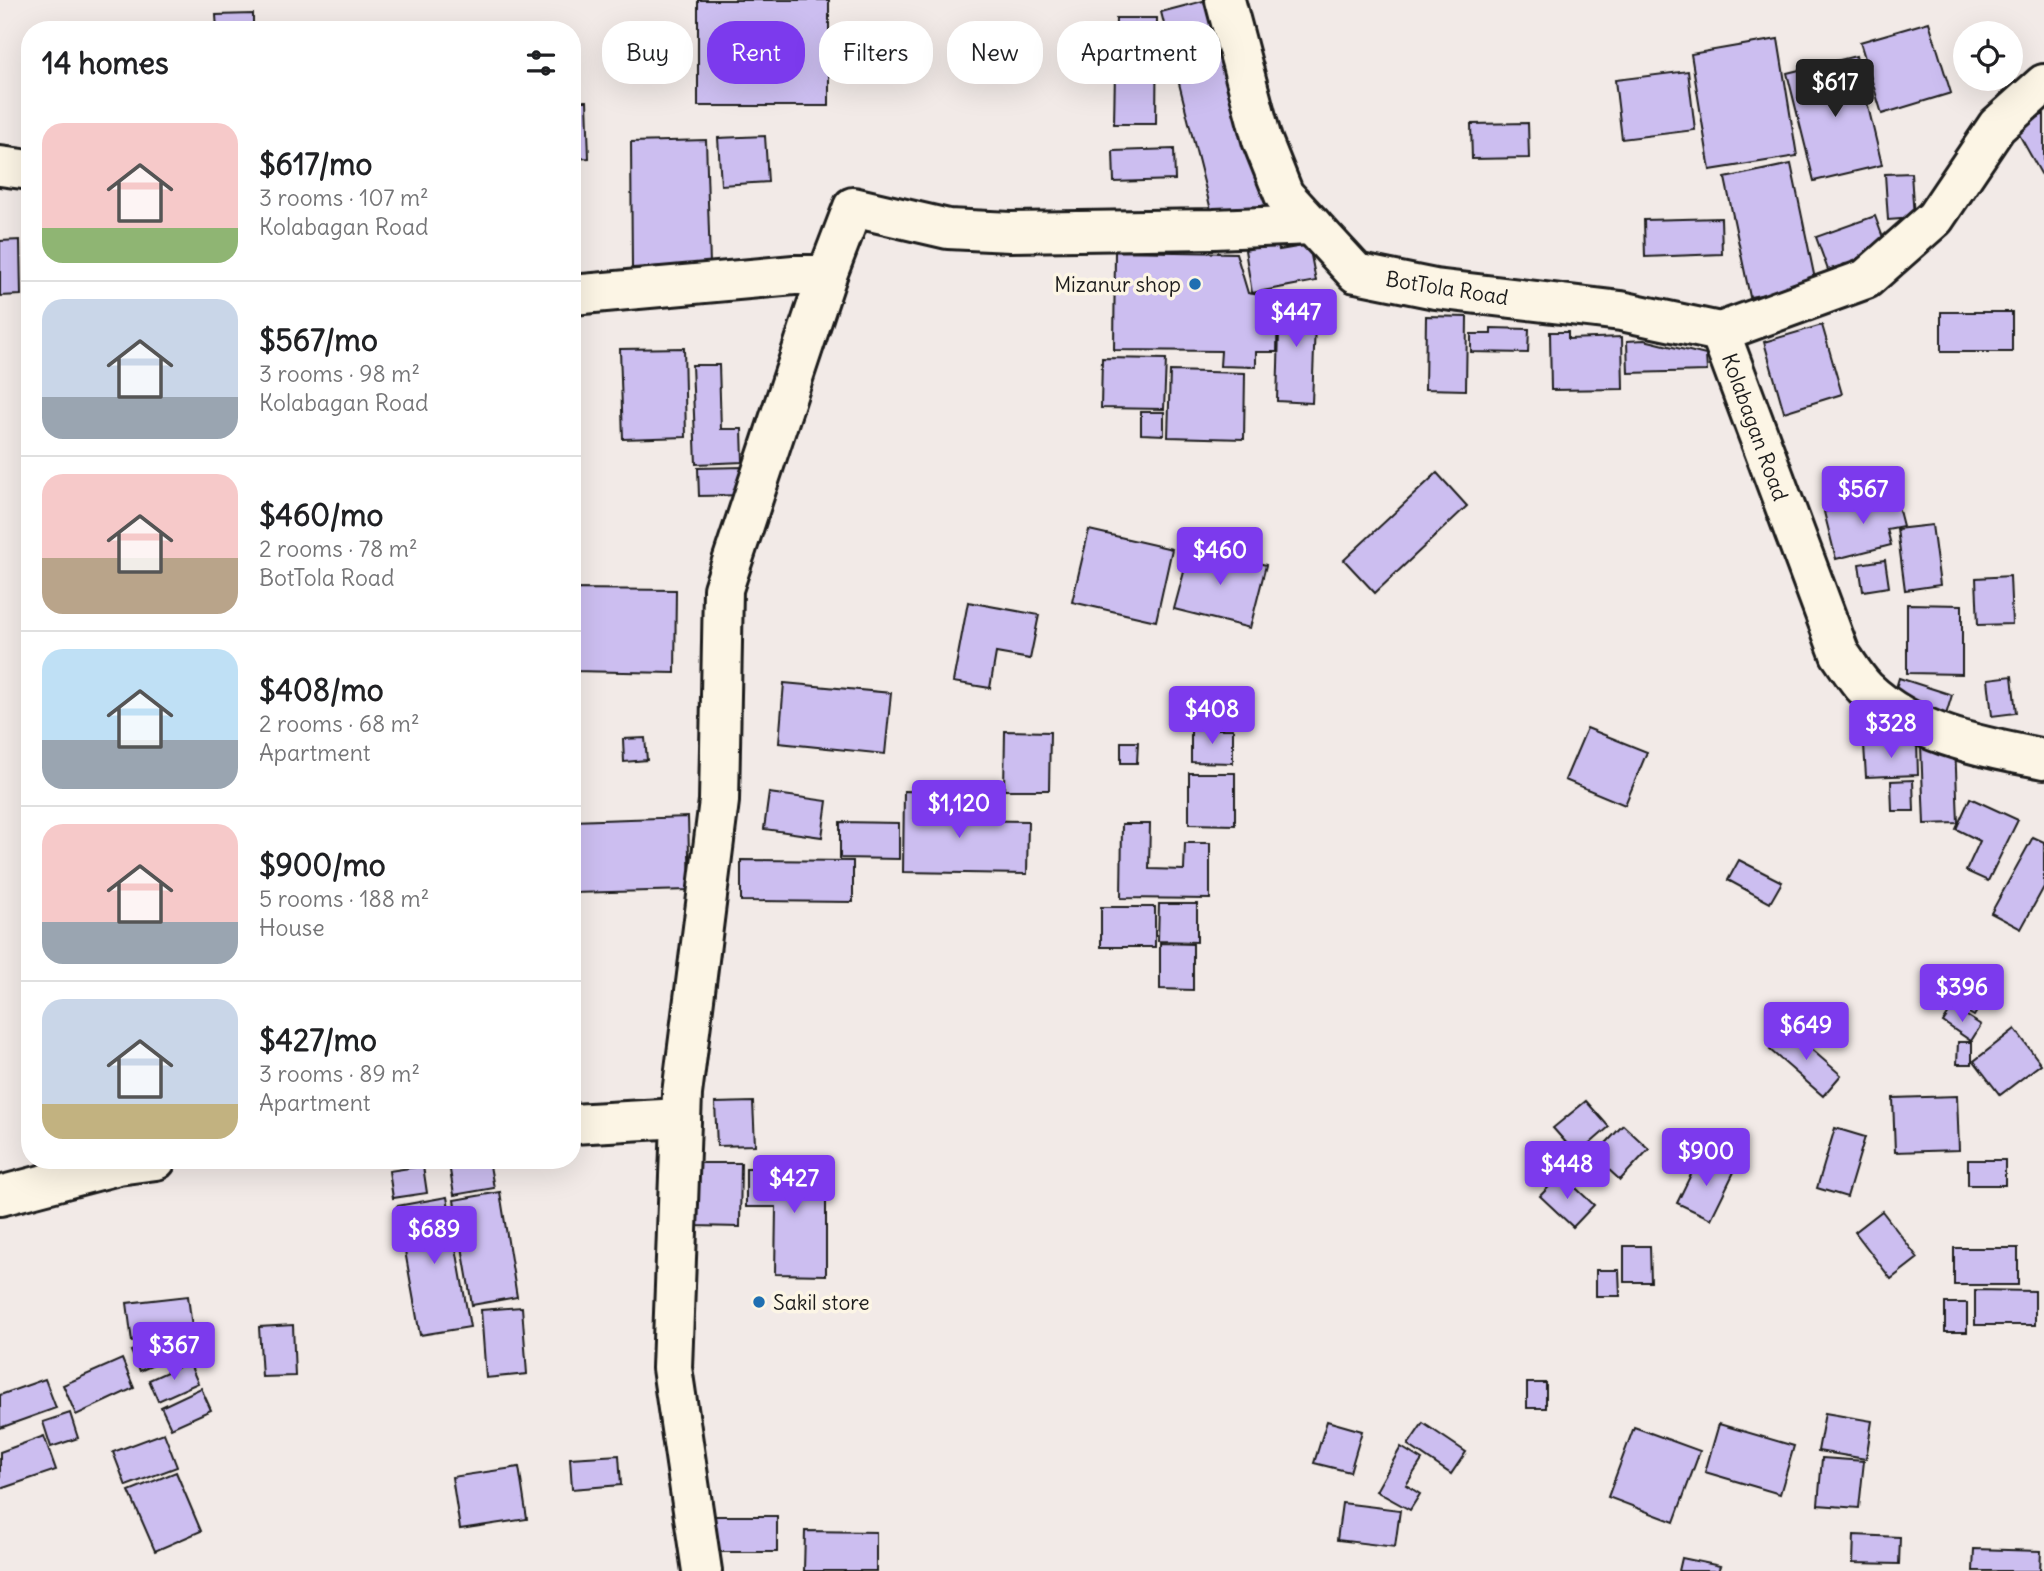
<!DOCTYPE html>
<meta charset="utf-8">
<style>
:root{--surface:#fff;--page:#f6f6f6;--text:#202124;--muted:#757577;--line:#e0e0e0;--accent:#7c3aed}
body{margin:0;font-family:Delius,sans-serif;background:var(--page);color:var(--text);height:100vh;display:flex;flex-direction:column;font-size:26px;white-space:nowrap}
*{box-sizing:border-box;margin:0}
p{font-size:23px;color:var(--muted)}
.icon{flex:none;width:38px;height:38px;fill:none;stroke:currentColor;stroke-width:2;stroke-linecap:round;stroke-linejoin:round}
.map{position:relative;flex:1;overflow:hidden}
.sheet{position:absolute;left:21px;top:21px;width:560px;height:1148px;display:flex;flex-direction:column;background:var(--surface);border-radius:28px;box-shadow:0 7px 28px #0002}
.sheet>*{flex:none}
.banner{position:absolute;left:602px;top:21px;width:665px;height:63px;display:flex;gap:14px}
.fabs{position:absolute;left:1953px;top:21px;display:grid;gap:14px}
.fabs a{display:grid;place-items:center;width:70px;height:70px;border-radius:50%;background:var(--surface);box-shadow:0 7px 28px #0002;font-size:35px}
.price{position:absolute;translate:-50% -60px;padding:0 16px;border-radius:7px;background:var(--accent);color:#fff;font-size:23px;line-height:46px;filter:drop-shadow(0 2px 4px #0008)}
.price::after{content:'';position:absolute;left:50%;top:42px;width:21px;height:16px;margin-left:-10px;background:inherit;clip-path:polygon(0 0,100% 0,50% 100%)}
.price.selected{background:#222;color:#fff}
ul{padding:0;list-style:none}
li{display:flex;align-items:center;gap:21px;height:175px;padding:0 21px}
li+li{border-top:2px solid var(--line)}
li span{display:grid;place-items:center;flex:none;width:196px;height:140px;border-radius:21px;color:#555}
li>.icon{margin-inline-start:auto}
span .icon{width:84px;height:84px;fill:#fffc;stroke-width:1}
li b{font-size:30px}
h2{display:flex;justify-content:space-between;align-items:center;height:84px;padding:0 21px;font-size:30px}
.tag{padding:0 24px;border-radius:28px;background:var(--surface);box-shadow:0 7px 28px #0002;font-size:24px;line-height:63px}
.tag.selected{background:var(--accent);color:#fff}
.map>svg:first-child{display:block}
.building{fill:#ccbef0;stroke:#1c1c1c;stroke-width:2}
.lines{fill:none;stroke-linecap:round;stroke-linejoin:round}
.minor-casing{stroke:#1c1c1c;stroke-width:44}
.minor{stroke:#fcf5e5;stroke-width:38}
.poi-dot{fill:#1f6fb2;stroke:#fcf5e5;stroke-width:2.5}
.labels{text-anchor:middle;dominant-baseline:central;stroke-width:7;stroke-linejoin:round;paint-order:stroke}
.poi-label{font-size:21px;fill:#1c1c1c;stroke:#fcf5e5;text-anchor:end}
.street-label{font-size:21px;fill:#1c1c1c;stroke:#fcf5e5}
</style>
<div class="map">
<svg width="2044" height="1571" viewBox="0 0 2044 1571">
<rect width="100%" height="100%" fill="#f2eae7"/>
<filter id="ink" filterUnits="userSpaceOnUse"><feTurbulence type="fractalNoise" baseFrequency=".0143" numOctaves="2"/><feDisplacementMap in="SourceGraphic" scale="14" xChannelSelector="R" yChannelSelector="G"/><feConvolveMatrix kernelMatrix="1 2 1 2 8 2 1 2 1" color-interpolation-filters="sRGB"/></filter>
<g filter="url(#ink)">
<g class="building">
<rect x="698" y="0" width="131" height="106"/>
<path d="M 1207,0 L 1273,203 L 1213,218 L 1161,12 Z"/>
<path d="M 253,14 L 253,30 L 217,30 L 216,15 Z"/>
<path d="M 1116,18 L 1157,18 L 1156,124 L 1114,124 Z"/>
<path d="M 1929,22 L 1951,93 L 1882,114 L 1860,42 Z"/>
<path d="M 1778,39 L 1797,156 L 1710,170 L 1691,54 Z"/>
<path d="M 1856,56 L 1882,165 L 1814,181 L 1787,73 Z"/>
<path d="M 1688,71 L 1695,130 L 1622,139 L 1615,80 Z"/>
<path d="M 572,101 L 587,101 L 589,158 L 572,159 Z"/>
<path d="M 2044,114 L 2044,179 L 2016,129 Z"/>
<path d="M 1528,123 L 1529,158 L 1472,159 L 1471,124 Z"/>
<path d="M 765,136 L 768,182 L 721,185 L 718,138 Z"/>
<path d="M 706,140 L 710,264 L 632,268 L 631,142 Z"/>
<path d="M 1174,149 L 1175,180 L 1114,182 L 1113,151 Z"/>
<path d="M 1791,164 L 1816,284 L 1750,297 L 1725,178 Z"/>
<path d="M 1911,173 L 1914,218 L 1888,220 L 1885,174 Z"/>
<path d="M 1875,216 L 1889,254 L 1847,270 L 1845,264 L 1828,270 L 1816,237 Z"/>
<path d="M 1721,218 L 1722,254 L 1645,257 L 1644,220 Z"/>
<path d="M 20,240 L 21,295 L 0,296 L 0,241 Z"/>
<path d="M 1277,243 L 1279,250 L 1309,245 L 1316,281 L 1252,293 L 1245,250 Z"/>
<path d="M 1115,251 L 1236,253 L 1248,293 L 1278,298 L 1277,352 L 1256,352 L 1256,367 L 1220,366 L 1221,351 L 1114,350 Z"/>
<path d="M 1280,296 L 1316,297 L 1312,403 L 1277,401 Z"/>
<rect x="1941" y="312" width="71" height="40"/>
<path d="M 1426,316 L 1467,317 L 1466,390 L 1425,389 Z"/>
<path d="M 1822,325 L 1842,394 L 1784,412 L 1764,342 Z"/>
<path d="M 1491,328 L 1529,329 L 1528,353 L 1471,352 L 1471,334 L 1491,334 Z"/>
<path d="M 1550,332 L 1568,332 L 1568,339 L 1622,337 L 1623,389 L 1551,390 Z"/>
<path d="M 1644,340 L 1706,355 L 1707,371 L 1628,373 L 1627,341 Z"/>
<path d="M 684,348 L 686,437 L 623,439 L 620,349 Z"/>
<path d="M 1102,358 L 1166,359 L 1164,409 L 1101,408 Z"/>
<path d="M 692,365 L 719,365 L 721,429 L 742,429 L 743,462 L 696,464 Z"/>
<path d="M 1170,371 L 1245,373 L 1244,439 L 1168,437 Z"/>
<path d="M 1141,412 L 1164,412 L 1164,435 L 1141,434 Z"/>
<path d="M 744,467 L 745,495 L 699,496 L 698,468 Z"/>
<path d="M 1437,473 L 1467,506 L 1375,593 L 1344,560 Z"/>
<path d="M 1895,495 L 1903,526 L 1887,529 L 1891,545 L 1836,559 L 1824,512 Z"/>
<path d="M 1932,525 L 1940,585 L 1905,590 L 1897,529 Z"/>
<path d="M 1089,530 L 1172,549 L 1156,621 L 1072,602 Z"/>
<path d="M 1191,546 L 1266,565 L 1250,628 L 1174,609 Z"/>
<path d="M 1885,560 L 1889,587 L 1863,591 L 1859,564 Z"/>
<path d="M 2010,576 L 2012,624 L 1978,625 L 1976,578 Z"/>
<path d="M 572,589 L 676,590 L 675,673 L 572,671 Z"/>
<path d="M 968,602 L 1039,615 L 1030,659 L 996,653 L 990,688 L 953,682 Z"/>
<path d="M 1907,604 L 1962,605 L 1962,674 L 1907,673 Z"/>
<path d="M 2012,676 L 2016,713 L 1992,716 L 1988,679 Z"/>
<path d="M 1899,678 L 1952,695 L 1945,718 L 1892,701 Z"/>
<path d="M 784,683 L 891,693 L 885,754 L 779,743 Z"/>
<path d="M 1587,728 L 1647,752 L 1625,805 L 1565,780 Z"/>
<path d="M 1191,729 L 1233,729 L 1233,763 L 1191,762 Z"/>
<path d="M 1005,731 L 1050,732 L 1049,790 L 1004,790 Z"/>
<path d="M 645,738 L 647,760 L 624,762 L 623,739 Z"/>
<path d="M 1121,742 L 1138,742 L 1137,763 L 1121,763 Z"/>
<path d="M 1917,743 L 1918,775 L 1866,777 L 1864,745 Z"/>
<path d="M 1955,743 L 1958,823 L 1924,824 L 1921,745 Z"/>
<path d="M 1189,773 L 1235,773 L 1235,825 L 1189,824 Z"/>
<path d="M 1913,780 L 1914,811 L 1892,811 L 1891,781 Z"/>
<path d="M 904,791 L 952,792 L 952,820 L 1028,821 L 1027,874 L 903,872 Z"/>
<path d="M 769,793 L 827,801 L 822,837 L 764,829 Z"/>
<path d="M 1970,798 L 2018,820 L 1988,881 L 1966,871 L 1980,841 L 1956,829 Z"/>
<path d="M 688,817 L 690,890 L 572,893 L 572,821 Z"/>
<path d="M 840,822 L 899,823 L 899,859 L 840,858 Z"/>
<path d="M 1122,824 L 1150,824 L 1149,869 L 1184,870 L 1185,843 L 1210,843 L 1210,899 L 1121,898 Z"/>
<path d="M 2033,837 L 2044,842 L 2044,887 L 2021,929 L 1991,913 Z"/>
<path d="M 741,860 L 853,861 L 853,902 L 741,901 Z"/>
<path d="M 1739,860 L 1782,882 L 1770,903 L 1728,880 Z"/>
<path d="M 1159,904 L 1197,904 L 1197,942 L 1158,941 Z"/>
<rect x="1101" y="907" width="54" height="40"/>
<path d="M 1160,943 L 1193,944 L 1193,990 L 1160,989 Z"/>
<path d="M 1958,983 L 1985,998 L 1974,1016 L 1948,1001 Z"/>
<path d="M 1953,1007 L 1981,1025 L 1971,1041 L 1943,1022 Z"/>
<path d="M 1788,1029 L 1841,1075 L 1823,1096 L 1770,1050 Z"/>
<path d="M 2015,1029 L 2041,1064 L 2000,1095 L 1974,1061 Z"/>
<path d="M 1958,1042 L 1972,1042 L 1972,1064 L 1957,1064 Z"/>
<path d="M 1957,1096 L 1959,1150 L 1895,1152 L 1893,1098 Z"/>
<path d="M 1586,1101 L 1609,1127 L 1577,1155 L 1553,1128 Z"/>
<path d="M 753,1102 L 755,1145 L 717,1146 L 715,1103 Z"/>
<path d="M 1623,1125 L 1649,1149 L 1620,1180 L 1594,1156 Z"/>
<path d="M 1835,1128 L 1865,1137 L 1847,1197 L 1817,1188 Z"/>
<path d="M 1700,1156 L 1734,1172 L 1711,1219 L 1677,1203 Z"/>
<path d="M 470,1160 L 489,1160 L 494,1188 L 454,1195 L 449,1164 Z"/>
<rect x="1968" y="1160" width="37" height="25"/>
<path d="M 695,1163 L 741,1163 L 740,1227 L 694,1226 Z"/>
<path d="M 423,1166 L 427,1193 L 393,1198 L 389,1171 Z"/>
<path d="M 746,1168 L 826,1168 L 826,1275 L 775,1274 L 776,1207 L 746,1207 Z"/>
<path d="M 1561,1174 L 1594,1205 L 1573,1227 L 1540,1196 Z"/>
<path d="M 500,1192 L 517,1297 L 472,1305 L 454,1200 Z"/>
<path d="M 447,1197 L 470,1327 L 420,1335 L 397,1206 Z"/>
<path d="M 1882,1211 L 1918,1258 L 1891,1279 L 1855,1232 Z"/>
<path d="M 1624,1246 L 1650,1246 L 1651,1282 L 1624,1282 Z"/>
<rect x="1954" y="1248" width="64" height="37"/>
<path d="M 1596,1270 L 1619,1270 L 1620,1296 L 1596,1296 Z"/>
<path d="M 1975,1290 L 2035,1291 L 2035,1325 L 1975,1325 Z"/>
<path d="M 188,1296 L 193,1335 L 132,1342 L 127,1303 Z"/>
<rect x="1945" y="1303" width="22" height="29"/>
<path d="M 522,1307 L 527,1374 L 486,1378 L 481,1310 Z"/>
<path d="M 293,1325 L 295,1376 L 262,1377 L 259,1327 Z"/>
<path d="M 166,1335 L 176,1355 L 140,1371 L 131,1351 Z"/>
<path d="M 122,1359 L 134,1388 L 76,1415 L 63,1385 Z"/>
<path d="M 189,1362 L 198,1383 L 158,1401 L 149,1380 Z"/>
<path d="M 45,1379 L 56,1408 L 0,1428 L 0,1395 Z"/>
<rect x="1527" y="1383" width="19" height="25"/>
<path d="M 201,1388 L 211,1410 L 171,1428 L 161,1407 Z"/>
<path d="M 70,1413 L 78,1438 L 51,1447 L 43,1422 Z"/>
<path d="M 1825,1413 L 1872,1421 L 1866,1459 L 1818,1451 Z"/>
<path d="M 1327,1421 L 1362,1431 L 1350,1472 L 1314,1463 Z"/>
<path d="M 1423,1423 L 1466,1452 L 1451,1474 L 1408,1445 Z"/>
<path d="M 1719,1424 L 1794,1446 L 1780,1494 L 1705,1472 Z"/>
<path d="M 1634,1427 L 1700,1451 L 1674,1522 L 1608,1497 Z"/>
<path d="M 164,1433 L 177,1467 L 126,1486 L 113,1452 Z"/>
<path d="M 44,1436 L 56,1470 L 0,1489 L 0,1452 Z"/>
<path d="M 1401,1447 L 1422,1460 L 1406,1485 L 1420,1494 L 1410,1510 L 1376,1491 Z"/>
<path d="M 619,1455 L 621,1485 L 572,1489 L 570,1458 Z"/>
<path d="M 1822,1458 L 1864,1461 L 1859,1508 L 1818,1505 Z"/>
<path d="M 519,1467 L 527,1519 L 460,1529 L 452,1477 Z"/>
<path d="M 176,1472 L 201,1531 L 155,1551 L 129,1491 Z"/>
<path d="M 1342,1503 L 1400,1510 L 1395,1547 L 1337,1540 Z"/>
<rect x="713" y="1516" width="64" height="36"/>
<path d="M 805,1531 L 876,1532 L 876,1571 L 804,1571 Z"/>
<path d="M 1854,1535 L 1900,1537 L 1899,1564 L 1853,1563 Z"/>
<path d="M 1974,1549 L 2041,1551 L 2040,1571 L 1973,1571 Z"/>
<path d="M 1682,1558 L 1720,1566 L 1718,1571 L 1679,1571 Z"/>
</g>
<g class="lines">
<g class="minor-casing">
<g id="minor">
<path d="M 1225,0 L 1262,140 L 1284,195 L 1356,273 L 1435,289 L 1621,311 L 1720,332"/>
<path d="M 0,166 L 30,170"/>
<path d="M 572,295 L 794,275 L 827,275"/>
<path d="M 1720,332 L 1840,654 C 1848,665 1856,679 1866,689 C 1914,735 1982,747 2044,759"/>
<path d="M 1720,332 L 1866,279 L 1935,218 L 1997,126 L 2044,84"/>
<path d="M 572,1124 L 681,1118"/>
<path d="M 0,1196 L 118,1165 L 156,1160"/>
<path d="M 702,1571 L 672,1368 L 682,1094 L 719,801 L 723,589 L 827,275 L 853,207 L 948,229 L 1011,232 L 1214,229 L 1312,225"/>
</g>
</g>
<use href="#minor" class="minor"/>
</g>
</g>
<g class="poi-dot">
<circle cx="1195" cy="284" r="7"/>
<circle cx="759" cy="1302" r="7"/>
</g>
<g class="labels">
<g class="poi-label">
<text x="1181" y="284">Mizanur shop</text>
<text x="773" y="1302" text-anchor="start">Sakil store</text>
</g>
<g class="street-label">
<text transform="translate(1447 288) rotate(9)">BotTola Road</text>
<text transform="translate(1755 427) rotate(70)">Kolabagan Road</text>
</g>
</g>
</svg>
<div class="fabs">
<a><svg class="icon" aria-label="locate" viewBox="0 0 24 24"><circle cx="12" cy="12" r="6"/><path d="M12 2v4M12 18v4M2 12h4M18 12h4"/></svg></a>
</div>
<b class="price selected" style="left:1835px;top:119px">$617</b>
<b class="price" style="left:1296px;top:349px">$447</b>
<b class="price" style="left:1863px;top:526px">$567</b>
<b class="price" style="left:1220px;top:587px">$460</b>
<b class="price" style="left:1212px;top:746px">$408</b>
<b class="price" style="left:1891px;top:760px">$328</b>
<b class="price" style="left:959px;top:840px">$1,120</b>
<b class="price" style="left:1962px;top:1024px">$396</b>
<b class="price" style="left:1806px;top:1062px">$649</b>
<b class="price" style="left:1706px;top:1188px">$900</b>
<b class="price" style="left:1567px;top:1201px">$448</b>
<b class="price" style="left:794px;top:1215px">$427</b>
<b class="price" style="left:434px;top:1266px">$689</b>
<b class="price" style="left:174px;top:1382px">$367</b>
<div class="banner">
<a class="tag">Buy</a>
<a class="tag selected">Rent</a>
<a class="tag">Filters</a>
<a class="tag">New</a>
<a class="tag">Apartment</a>
</div>
<section class="sheet">
<h2>14 homes<svg class="icon" aria-label="filters" viewBox="0 0 24 24"><path d="M4 7h16M4 17h16"/><circle cx="9" cy="7" r="2"/><circle cx="15" cy="17" r="2"/></svg></h2>
<ul>
<li><span style="background:linear-gradient(#f6c9c9 75%,#8fb573 0)"><svg class="icon" aria-label="home" viewBox="0 0 24 24"><path d="M3 11l9-7 9 7M6 9v11h12V9"/></svg></span><div><b>$617/mo</b><p>3 rooms · 107 m²</p><p>Kolabagan Road</p></div></li>
<li><span style="background:linear-gradient(#c9d6e8 70%,#9aa5b1 0)"><svg class="icon" aria-label="home" viewBox="0 0 24 24"><path d="M3 11l9-7 9 7M6 9v11h12V9"/></svg></span><div><b>$567/mo</b><p>3 rooms · 98 m²</p><p>Kolabagan Road</p></div></li>
<li><span style="background:linear-gradient(#f6c9c9 60%,#b9a48a 0)"><svg class="icon" aria-label="home" viewBox="0 0 24 24"><path d="M3 11l9-7 9 7M6 9v11h12V9"/></svg></span><div><b>$460/mo</b><p>2 rooms · 78 m²</p><p>BotTola Road</p></div></li>
<li><span style="background:linear-gradient(#bfe0f5 65%,#9aa5b1 0)"><svg class="icon" aria-label="home" viewBox="0 0 24 24"><path d="M3 11l9-7 9 7M6 9v11h12V9"/></svg></span><div><b>$408/mo</b><p>2 rooms · 68 m²</p><p>Apartment</p></div></li>
<li><span style="background:linear-gradient(#f6c9c9 70%,#9aa5b1 0)"><svg class="icon" aria-label="home" viewBox="0 0 24 24"><path d="M3 11l9-7 9 7M6 9v11h12V9"/></svg></span><div><b>$900/mo</b><p>5 rooms · 188 m²</p><p>House</p></div></li>
<li><span style="background:linear-gradient(#c9d6e8 75%,#c2b280 0)"><svg class="icon" aria-label="home" viewBox="0 0 24 24"><path d="M3 11l9-7 9 7M6 9v11h12V9"/></svg></span><div><b>$427/mo</b><p>3 rooms · 89 m²</p><p>Apartment</p></div></li>
</ul>
</section>
</div>
